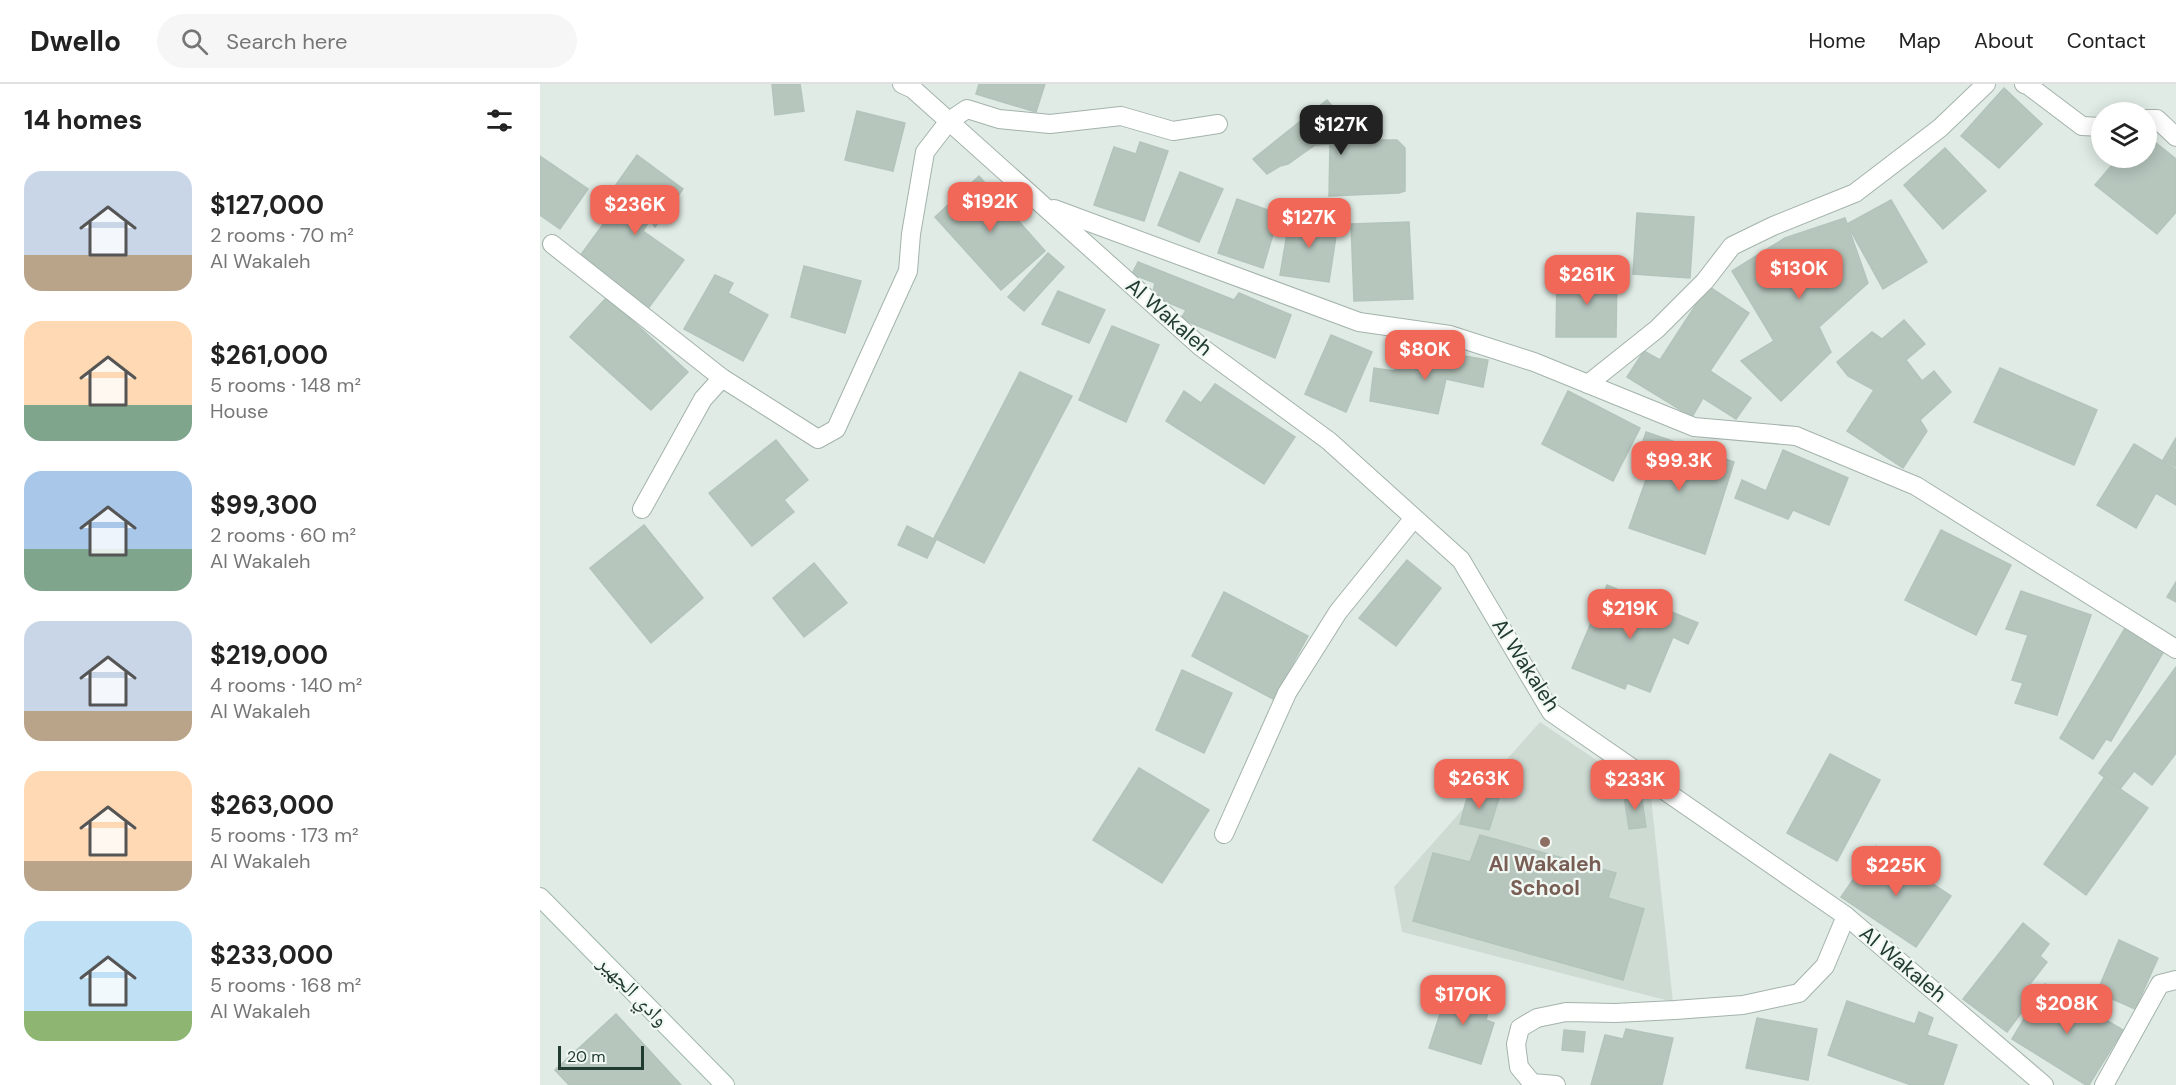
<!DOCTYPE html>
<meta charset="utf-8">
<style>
:root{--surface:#fff;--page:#f6f6f6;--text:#222;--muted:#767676;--line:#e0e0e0;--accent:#f16858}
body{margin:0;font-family:"DM Sans","Noto Naskh Arabic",sans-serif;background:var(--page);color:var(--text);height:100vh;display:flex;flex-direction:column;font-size:22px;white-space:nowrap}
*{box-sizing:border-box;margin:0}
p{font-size:20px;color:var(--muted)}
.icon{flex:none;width:33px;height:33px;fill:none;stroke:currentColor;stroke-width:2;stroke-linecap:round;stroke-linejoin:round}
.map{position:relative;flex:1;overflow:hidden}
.drawer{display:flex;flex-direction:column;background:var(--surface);width:540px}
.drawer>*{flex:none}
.tools{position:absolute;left:1551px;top:18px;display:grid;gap:12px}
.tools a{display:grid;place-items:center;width:66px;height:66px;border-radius:50%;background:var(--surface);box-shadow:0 3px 15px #0003;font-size:30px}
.scale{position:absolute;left:18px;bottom:15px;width:86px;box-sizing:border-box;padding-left:6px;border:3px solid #213b30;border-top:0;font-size:16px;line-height:21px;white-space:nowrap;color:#213b30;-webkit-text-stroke:4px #f1f8f3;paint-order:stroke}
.price{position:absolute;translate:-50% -51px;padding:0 14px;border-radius:12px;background:var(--accent);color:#fff;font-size:20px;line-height:39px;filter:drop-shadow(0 2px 3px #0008)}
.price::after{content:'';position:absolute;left:50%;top:36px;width:18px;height:14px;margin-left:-9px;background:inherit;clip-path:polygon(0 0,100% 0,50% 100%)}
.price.current{background:#222;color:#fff}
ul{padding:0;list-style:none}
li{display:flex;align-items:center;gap:18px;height:150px;padding:0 24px}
li span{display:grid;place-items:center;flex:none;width:168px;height:120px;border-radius:18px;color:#555}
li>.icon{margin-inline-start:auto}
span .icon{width:72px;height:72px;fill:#fffc;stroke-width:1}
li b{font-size:26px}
h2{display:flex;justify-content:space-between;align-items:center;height:72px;padding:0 24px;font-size:26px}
header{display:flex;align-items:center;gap:36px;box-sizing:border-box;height:84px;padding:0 30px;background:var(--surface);border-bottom:2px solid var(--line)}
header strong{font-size:28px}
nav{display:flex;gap:33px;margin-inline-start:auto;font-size:21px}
.search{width:420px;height:54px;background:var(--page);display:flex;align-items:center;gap:15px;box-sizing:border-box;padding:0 21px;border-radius:33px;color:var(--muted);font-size:22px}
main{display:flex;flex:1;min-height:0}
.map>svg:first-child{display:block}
.built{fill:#cedbd3}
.building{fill:#b6c6bd;stroke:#b3c4bb;stroke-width:1.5}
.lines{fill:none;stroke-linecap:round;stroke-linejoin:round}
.street-casing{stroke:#a3b3ab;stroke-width:20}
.secondary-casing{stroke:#9fb7ab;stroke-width:20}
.street{stroke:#fff;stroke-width:18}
.secondary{stroke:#fff;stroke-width:18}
.education-dot{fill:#8d6e63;stroke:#f1f8f3;stroke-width:2}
.labels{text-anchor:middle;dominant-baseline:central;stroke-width:4.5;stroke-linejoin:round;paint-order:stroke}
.street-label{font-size:21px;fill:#213b30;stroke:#f1f8f3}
.education-label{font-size:21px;font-weight:bold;fill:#785e54;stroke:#f1f8f3}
</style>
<header>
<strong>Dwello</strong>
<div class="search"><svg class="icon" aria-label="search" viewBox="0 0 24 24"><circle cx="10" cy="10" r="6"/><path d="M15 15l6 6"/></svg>Search here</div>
<nav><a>Home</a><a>Map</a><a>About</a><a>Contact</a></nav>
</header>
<main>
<section class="drawer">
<h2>14 homes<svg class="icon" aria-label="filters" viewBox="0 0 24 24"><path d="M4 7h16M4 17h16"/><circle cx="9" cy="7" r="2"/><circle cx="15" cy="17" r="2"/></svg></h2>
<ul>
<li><span style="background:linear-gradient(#c9d6e8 70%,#b9a48a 0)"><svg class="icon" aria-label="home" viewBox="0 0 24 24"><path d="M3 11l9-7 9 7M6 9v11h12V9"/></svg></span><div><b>$127,000</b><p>2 rooms · 70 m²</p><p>Al Wakaleh</p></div></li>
<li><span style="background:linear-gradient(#ffd9b3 70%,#7fa58c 0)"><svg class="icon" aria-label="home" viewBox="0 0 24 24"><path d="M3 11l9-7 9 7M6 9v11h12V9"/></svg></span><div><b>$261,000</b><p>5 rooms · 148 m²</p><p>House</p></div></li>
<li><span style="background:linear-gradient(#a9c7e8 65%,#7fa58c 0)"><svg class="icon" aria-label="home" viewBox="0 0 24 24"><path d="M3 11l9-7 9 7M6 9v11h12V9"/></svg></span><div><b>$99,300</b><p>2 rooms · 60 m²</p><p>Al Wakaleh</p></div></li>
<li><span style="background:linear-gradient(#c9d6e8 75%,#b9a48a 0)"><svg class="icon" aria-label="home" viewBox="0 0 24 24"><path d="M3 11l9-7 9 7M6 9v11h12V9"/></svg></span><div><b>$219,000</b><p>4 rooms · 140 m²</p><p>Al Wakaleh</p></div></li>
<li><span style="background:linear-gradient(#ffd9b3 75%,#b9a48a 0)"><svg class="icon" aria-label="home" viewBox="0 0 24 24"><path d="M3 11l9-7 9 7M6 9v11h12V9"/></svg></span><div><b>$263,000</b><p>5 rooms · 173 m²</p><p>Al Wakaleh</p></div></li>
<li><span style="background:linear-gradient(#bfe0f5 75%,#8fb573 0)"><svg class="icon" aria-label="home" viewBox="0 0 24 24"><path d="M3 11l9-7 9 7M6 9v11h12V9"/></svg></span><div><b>$233,000</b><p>5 rooms · 168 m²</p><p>Al Wakaleh</p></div></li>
</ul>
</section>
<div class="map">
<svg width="1636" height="1001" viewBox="0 0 1636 1001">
<rect width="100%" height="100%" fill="#e0ebe5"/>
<path class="built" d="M 1000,638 L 1111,713 L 1133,918 L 862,848 L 854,803 Z"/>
<g class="building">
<path d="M 232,0 L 260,0 L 264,27 L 235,31 Z"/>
<path d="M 439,0 L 505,0 L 496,28 L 436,10 Z"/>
<path d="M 1464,4 L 1502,40 L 1459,84 L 1421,52 Z"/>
<path d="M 787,16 L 797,28 L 797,56 L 857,56 L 865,64 L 865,107 L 859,109 L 789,112 L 790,60 L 775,61 L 748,80 L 740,82 L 727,90 L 713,75 Z"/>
<path d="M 317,27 L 365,39 L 353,87 L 305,76 Z"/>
<path d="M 1606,51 L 1636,75 L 1636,128 L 1617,150 L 1555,101 L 1578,74 L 1606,74 Z"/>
<path d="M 600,58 L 628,67 L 604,137 L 554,121 L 574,63 L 596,70 Z"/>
<path d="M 1405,64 L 1446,107 L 1403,145 L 1364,101 Z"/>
<path d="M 97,71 L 143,105 L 115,143 L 110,136 L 103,147 L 144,176 L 107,226 L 37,176 L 78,120 L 68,112 Z"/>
<path d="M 0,72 L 48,105 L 20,145 L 0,131 Z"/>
<path d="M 640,88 L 683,105 L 659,158 L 618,141 Z"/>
<path d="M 439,92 L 505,167 L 461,206 L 395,133 Z"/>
<path d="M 697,115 L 739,130 L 723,184 L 678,169 Z"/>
<path d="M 1351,116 L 1387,178 L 1343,205 L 1307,140 Z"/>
<path d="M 1097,129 L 1154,133 L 1150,194 L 1093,190 Z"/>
<path d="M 750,132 L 798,139 L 789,198 L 740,191 Z"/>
<path d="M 1305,134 L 1328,199 L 1279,243 L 1291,268 L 1241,317 L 1201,277 L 1234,257 L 1192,187 L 1245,154 Z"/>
<path d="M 869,138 L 873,215 L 814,217 L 811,140 Z"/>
<path d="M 508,169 L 524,183 L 484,227 L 468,213 Z"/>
<path d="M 598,178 L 694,216 L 699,209 L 751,231 L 735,274 L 641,235 L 646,226 L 612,212 L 615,199 L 592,190 Z"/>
<path d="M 264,182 L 321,197 L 305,249 L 251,233 Z"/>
<path d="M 175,191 L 193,199 L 188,209 L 228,231 L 203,277 L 144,245 Z"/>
<path d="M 1017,191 L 1077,191 L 1076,253 L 1016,253 Z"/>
<path d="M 1168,202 L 1209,229 L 1170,287 L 1211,314 L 1196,335 L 1163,314 L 1152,333 L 1087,293 L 1104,267 L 1120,276 Z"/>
<path d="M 518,207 L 565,226 L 549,259 L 502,240 Z"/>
<path d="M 67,213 L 148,288 L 111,326 L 30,253 Z"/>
<path d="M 1364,236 L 1385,260 L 1366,276 L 1382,297 L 1394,287 L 1411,308 L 1380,336 L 1387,347 L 1363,384 L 1307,347 L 1334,306 L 1308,292 L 1297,278 L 1332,248 L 1342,255 Z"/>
<path d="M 572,242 L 619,261 L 586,338 L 539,316 Z"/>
<path d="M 791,251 L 832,268 L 806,328 L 765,310 Z"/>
<path d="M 896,267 L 948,276 L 943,303 L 906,295 L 898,330 L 830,317 L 834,284 L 855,287 L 857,272 L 894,279 Z"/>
<path d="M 1460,284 L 1557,326 L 1534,381 L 1434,338 Z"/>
<path d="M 480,288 L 532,312 L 444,479 L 394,454 Z"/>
<path d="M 675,300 L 755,353 L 724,400 L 626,337 L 644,307 L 661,319 Z"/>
<path d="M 1028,307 L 1100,344 L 1073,397 L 1002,360 Z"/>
<path d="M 1106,348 L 1194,378 L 1165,470 L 1089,444 L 1107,393 L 1093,388 Z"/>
<path d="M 1636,354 L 1636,383 L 1623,376 Z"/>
<path d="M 236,356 L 268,396 L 244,416 L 254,428 L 212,462 L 169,409 Z"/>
<path d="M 1594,360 L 1636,385 L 1636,421 L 1616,409 L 1596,444 L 1557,421 Z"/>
<path d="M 1243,366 L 1308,394 L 1289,441 L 1253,426 L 1248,435 L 1195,414 L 1202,396 L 1226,407 Z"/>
<path d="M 104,441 L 163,514 L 111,559 L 50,484 Z"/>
<path d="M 367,442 L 396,456 L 387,474 L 358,461 Z"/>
<path d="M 1401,446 L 1471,481 L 1436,551 L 1365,516 Z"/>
<path d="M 867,476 L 901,504 L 856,562 L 819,534 Z"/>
<path d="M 274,479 L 307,519 L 264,553 L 233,514 Z"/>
<path d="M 1636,498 L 1636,518 L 1627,513 Z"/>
<path d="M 1067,501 L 1158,539 L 1148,560 L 1133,553 L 1110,608 L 1087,599 L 1085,605 L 1032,584 Z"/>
<path d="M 1481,507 L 1551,531 L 1517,631 L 1475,619 L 1483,599 L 1472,596 L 1488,551 L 1466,545 Z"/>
<path d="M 684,508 L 768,552 L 733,615 L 652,572 Z"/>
<path d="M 1585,544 L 1624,567 L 1571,657 L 1566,655 L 1553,675 L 1520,654 Z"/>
<path d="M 1636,583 L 1636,669 L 1612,701 L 1594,687 L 1580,705 L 1559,689 Z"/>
<path d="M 642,586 L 692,609 L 664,669 L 616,646 Z"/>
<path d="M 1290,670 L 1340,696 L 1297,777 L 1247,749 Z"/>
<path d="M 599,684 L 669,726 L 622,799 L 553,756 Z"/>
<path d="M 1564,694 L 1608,724 L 1546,811 L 1504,780 Z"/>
<path d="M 929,706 L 959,714 L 949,746 L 920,740 Z"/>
<path d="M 1101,709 L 1106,743 L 1089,745 L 1084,712 Z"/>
<path d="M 940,751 L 1076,789 L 1068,814 L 1104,825 L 1083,896 L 873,837 L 893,769 L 930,778 Z"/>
<path d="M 1336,762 L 1411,812 L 1376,863 L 1301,813 Z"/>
<path d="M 1483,839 L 1509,860 L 1500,872 L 1507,878 L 1490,900 L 1498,906 L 1467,948 L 1423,915 Z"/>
<path d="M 1579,856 L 1618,874 L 1595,925 L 1557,908 Z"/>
<path d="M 1505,900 L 1583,946 L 1549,1001 L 1546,1001 L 1472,955 Z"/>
<path d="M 909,902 L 951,916 L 946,936 L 954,939 L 941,980 L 889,964 Z"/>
<path d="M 1307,917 L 1375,940 L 1379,928 L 1393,934 L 1387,951 L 1417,961 L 1403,1001 L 1371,1001 L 1288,971 Z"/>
<path d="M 76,930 L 141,1001 L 29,1001 L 15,986 Z"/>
<path d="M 1217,934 L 1277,945 L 1268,996 L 1206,984 Z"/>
<path d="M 1086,945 L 1133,954 L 1122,1001 L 1051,1001 L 1065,951 L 1083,955 Z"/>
<path d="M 1024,946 L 1045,948 L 1043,968 L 1022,966 Z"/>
</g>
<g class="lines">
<g class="street-casing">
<g id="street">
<path d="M 362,0 L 373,5 L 661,263 L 789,357 L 921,476 L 1011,628 L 1306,832 L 1504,1001"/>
<path d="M 1484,0 L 1489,2 L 1542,42 L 1562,43"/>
<path d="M 1606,35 L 1617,35 L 1636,53"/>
<path d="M 514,125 L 819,238 L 910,251 L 994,278 L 1154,343 L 1256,352 L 1376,402 L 1636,565"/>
<path d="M 12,160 L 182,294"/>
<path d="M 1048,300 L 1117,245 L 1165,197 L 1192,162 L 1233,142 L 1315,109 L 1400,44 L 1446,0"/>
<path d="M 102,425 L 163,315 L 182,294 L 278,355 L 296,345 L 368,187 L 371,150 L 385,68 L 409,37 L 427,25 L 459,35 L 510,40 L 581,32 L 633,47 L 678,40"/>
<path d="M 684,750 L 747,609 L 798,528 L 874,434"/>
<path d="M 1016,1001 L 992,999 L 979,983 L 976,960 L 980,944 L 997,934 L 1026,928 L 1075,929 L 1135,926 L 1203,921 L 1259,909 L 1285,882 L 1306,832"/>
<path d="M 1564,1001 L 1620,900 L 1636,896"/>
</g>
</g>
<g class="secondary-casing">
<path id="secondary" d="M 0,813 L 185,1001"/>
</g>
<use href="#street" class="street"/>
<use href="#secondary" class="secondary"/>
</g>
<circle class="education-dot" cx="1005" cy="758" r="6"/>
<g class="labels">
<g class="street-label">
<text transform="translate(629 233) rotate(41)">Al Wakaleh</text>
<text transform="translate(986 581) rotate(57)">Al Wakaleh</text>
<text transform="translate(1363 880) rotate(40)">Al Wakaleh</text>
<text transform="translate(93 907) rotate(45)">وادي الجهير</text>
</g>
<g class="education-label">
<text x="1005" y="780">Al Wakaleh<tspan x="1005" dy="24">School</tspan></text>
</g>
</g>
</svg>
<div class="tools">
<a><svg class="icon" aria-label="layers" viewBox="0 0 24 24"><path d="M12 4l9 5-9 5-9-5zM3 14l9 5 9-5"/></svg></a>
</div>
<div class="scale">20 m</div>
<b class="price current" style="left:801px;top:72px">$127K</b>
<b class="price" style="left:450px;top:149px">$192K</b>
<b class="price" style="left:95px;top:152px">$236K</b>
<b class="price" style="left:769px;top:165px">$127K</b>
<b class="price" style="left:1259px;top:216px">$130K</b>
<b class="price" style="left:1047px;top:222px">$261K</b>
<b class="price" style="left:885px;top:297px">$80K</b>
<b class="price" style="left:1139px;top:408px">$99.3K</b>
<b class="price" style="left:1090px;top:556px">$219K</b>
<b class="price" style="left:939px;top:726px">$263K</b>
<b class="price" style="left:1095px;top:727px">$233K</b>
<b class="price" style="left:1356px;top:813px">$225K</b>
<b class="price" style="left:923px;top:942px">$170K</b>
<b class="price" style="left:1527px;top:951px">$208K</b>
</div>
</main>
